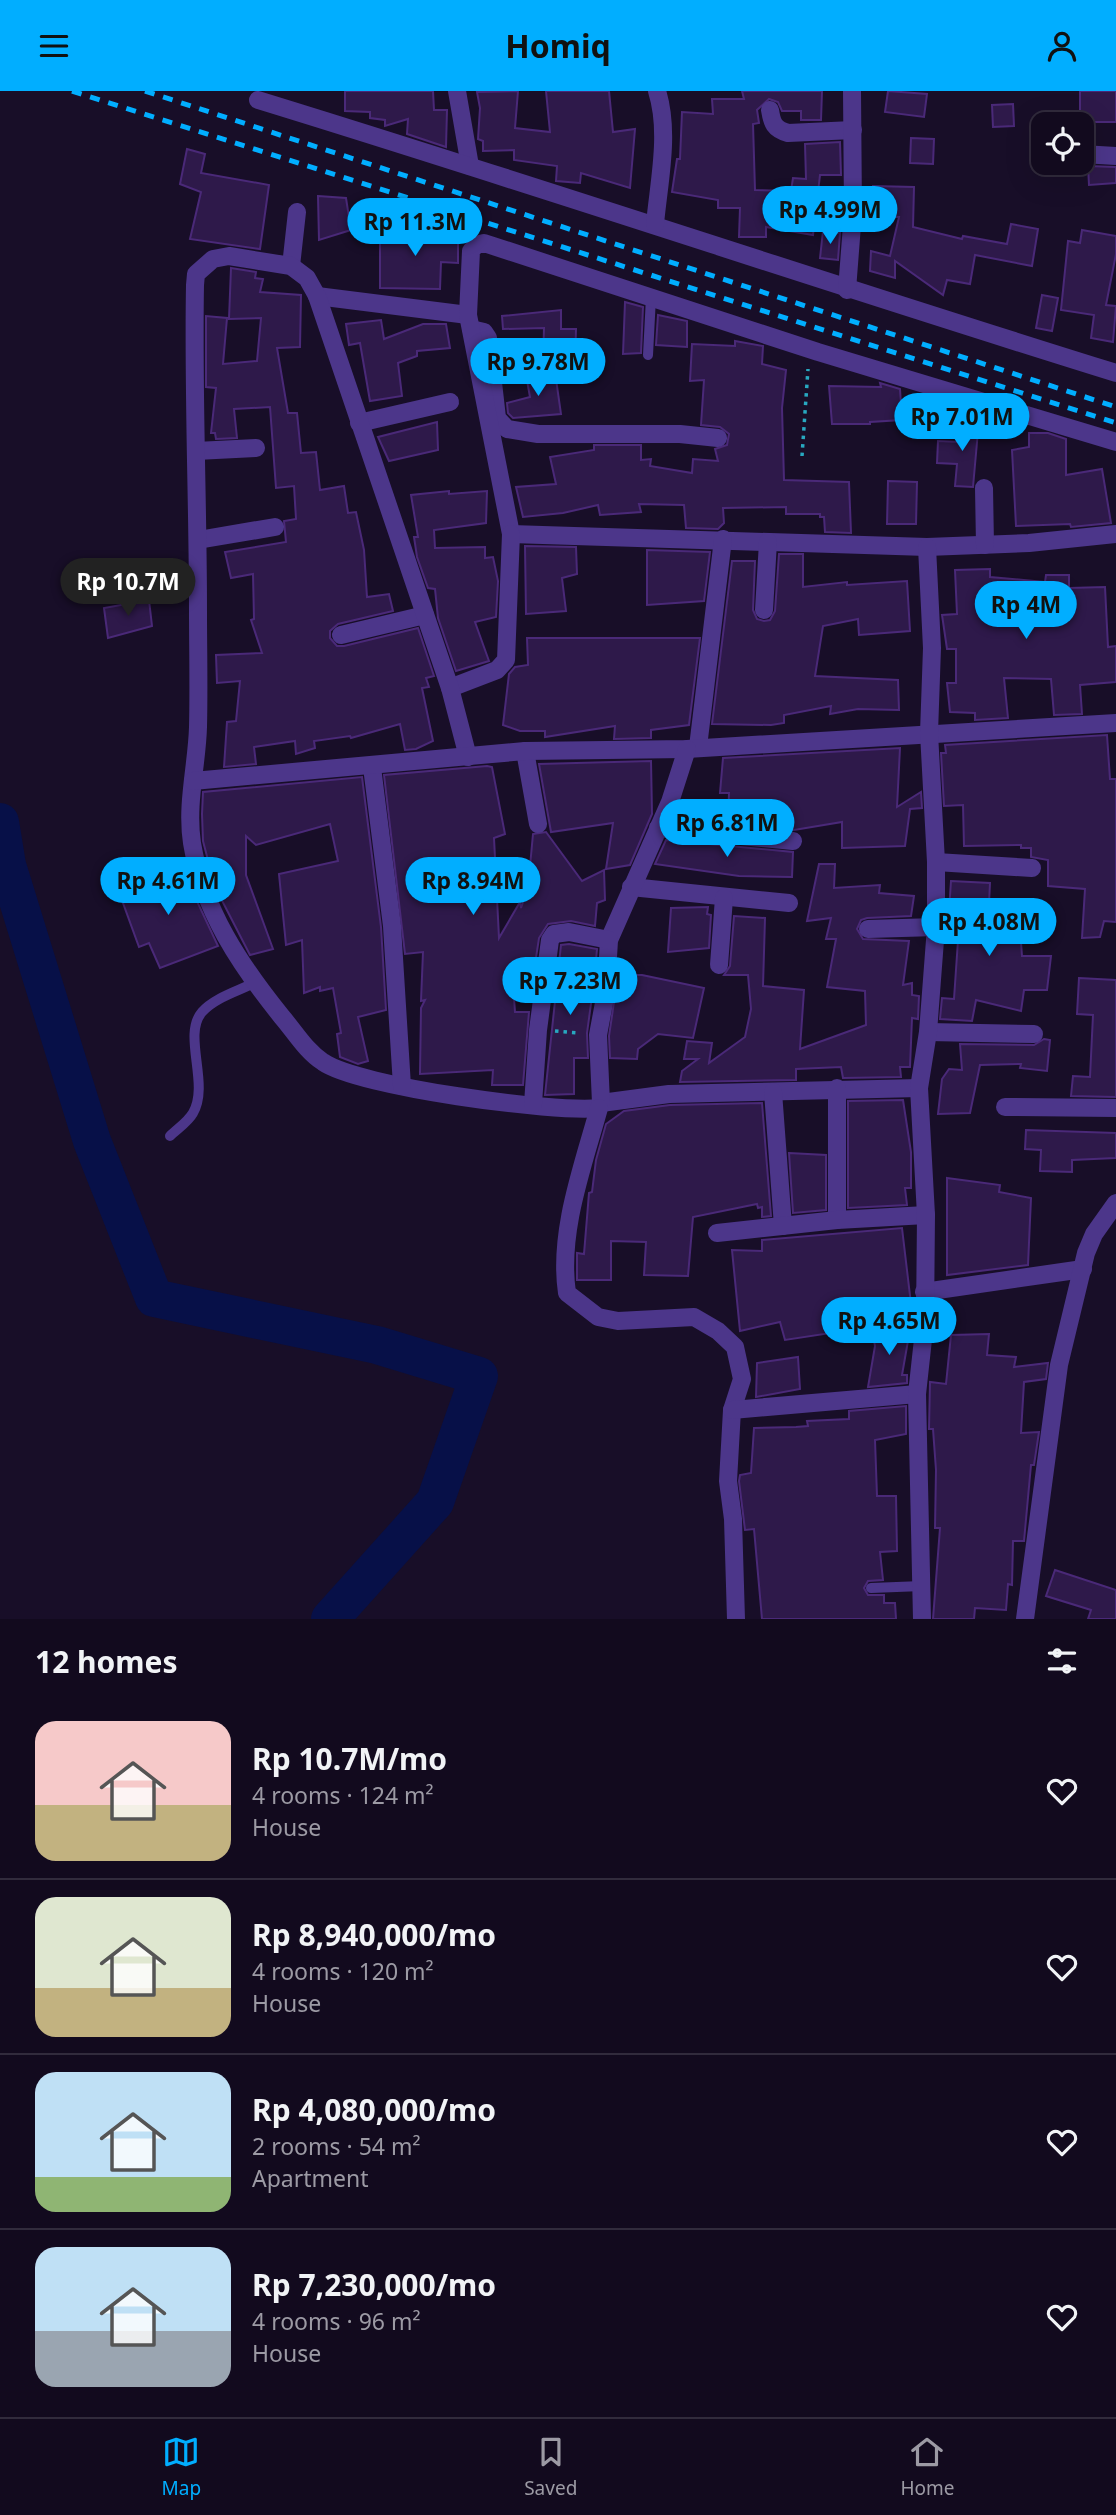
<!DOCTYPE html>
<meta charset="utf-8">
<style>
:root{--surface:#120a1e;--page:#1b1327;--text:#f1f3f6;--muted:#9c9aa4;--line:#312b3c;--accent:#01aeff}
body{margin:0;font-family:"Noto Sans",sans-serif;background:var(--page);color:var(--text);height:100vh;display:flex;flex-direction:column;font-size:26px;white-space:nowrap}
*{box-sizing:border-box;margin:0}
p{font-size:23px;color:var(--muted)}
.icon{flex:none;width:38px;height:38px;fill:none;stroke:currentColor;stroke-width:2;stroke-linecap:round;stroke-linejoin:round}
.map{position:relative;height:1528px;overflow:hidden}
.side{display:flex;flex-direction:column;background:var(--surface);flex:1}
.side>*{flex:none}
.tools{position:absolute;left:1031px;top:21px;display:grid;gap:14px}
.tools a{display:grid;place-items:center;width:63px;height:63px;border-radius:14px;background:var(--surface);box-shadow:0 7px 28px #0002,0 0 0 2px var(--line);font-size:35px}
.price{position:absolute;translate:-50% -60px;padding:0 16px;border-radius:24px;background:var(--accent);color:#111;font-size:23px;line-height:46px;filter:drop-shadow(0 2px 4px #0008)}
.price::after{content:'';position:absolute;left:50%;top:42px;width:21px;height:16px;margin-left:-10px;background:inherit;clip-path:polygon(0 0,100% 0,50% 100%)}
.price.active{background:#222;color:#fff}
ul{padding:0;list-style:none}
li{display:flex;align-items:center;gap:21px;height:175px;padding:0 35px}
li+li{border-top:2px solid var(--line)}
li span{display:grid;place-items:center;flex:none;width:196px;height:140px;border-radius:21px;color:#555}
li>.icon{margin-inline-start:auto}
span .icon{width:84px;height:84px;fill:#fffc;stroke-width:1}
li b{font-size:30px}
h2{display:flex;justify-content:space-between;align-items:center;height:84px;padding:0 35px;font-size:30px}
header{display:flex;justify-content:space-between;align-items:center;height:91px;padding:0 35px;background:var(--accent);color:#111;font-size:32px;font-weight:700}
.tab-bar{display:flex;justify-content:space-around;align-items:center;height:98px;border-top:2px solid var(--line);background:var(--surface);font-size:19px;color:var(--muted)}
.tab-bar a{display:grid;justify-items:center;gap:4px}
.tab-bar .active{color:var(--accent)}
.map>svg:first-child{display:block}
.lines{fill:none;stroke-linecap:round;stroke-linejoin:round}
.river{stroke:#071048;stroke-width:38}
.building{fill:#2e194a;stroke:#4a2978;stroke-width:2}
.path{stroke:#28a8c0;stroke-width:3.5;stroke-dasharray:3.5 5;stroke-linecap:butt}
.service{stroke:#4c368a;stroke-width:10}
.minor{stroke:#4c368a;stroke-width:18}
.tertiary{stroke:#4c368a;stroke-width:18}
.rail{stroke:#01aeff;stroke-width:5;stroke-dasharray:10 9;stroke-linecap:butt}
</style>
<header><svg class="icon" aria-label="menu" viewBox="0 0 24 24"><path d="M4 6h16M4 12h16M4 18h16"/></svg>Homiq<svg class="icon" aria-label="person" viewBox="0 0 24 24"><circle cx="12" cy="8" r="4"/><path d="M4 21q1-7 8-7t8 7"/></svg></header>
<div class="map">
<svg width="1116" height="1528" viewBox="0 0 1116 1528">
<rect width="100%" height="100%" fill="#180e28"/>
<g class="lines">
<path class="river" d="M 0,731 L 7,774 L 92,1050 L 154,1207 L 377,1254 L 479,1285 L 435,1411 L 330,1528"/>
</g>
<g class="building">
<path d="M 345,0 L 433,0 L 434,19 L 447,19 L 446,56 L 407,43 L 408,28 L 385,35 L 385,29 L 370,27 L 370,21 L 345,20 Z"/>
<path d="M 518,0 L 515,37 L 550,41 L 546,0 L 609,0 L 613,41 L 635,38 L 630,97 L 581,82 L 580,92 L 556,90 L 557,75 L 514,69 L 514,59 L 483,60 L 483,50 L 478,48 L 480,17 L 477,1 Z"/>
<path d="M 742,0 L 822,0 L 821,29 L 801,29 L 801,20 L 782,20 L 778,11 L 769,8 L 757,19 L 759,32 L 753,33 L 755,99 L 791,100 L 793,87 L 806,88 L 805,53 L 840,51 L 841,84 L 820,84 L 813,144 L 766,136 L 766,146 L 739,146 L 740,117 L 718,117 L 718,109 L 672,101 L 677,68 L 680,68 L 682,21 L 713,23 L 712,8 L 744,8 Z"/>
<path d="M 888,0 L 927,3 L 924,26 L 885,21 Z"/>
<rect x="1080" y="0" width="36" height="31"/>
<path d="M 1013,13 L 1014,35 L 993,36 L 992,14 Z"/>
<path d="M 911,47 L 934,48 L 933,73 L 910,72 Z"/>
<path d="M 187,58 L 205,63 L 201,82 L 269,94 L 260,158 L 190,148 L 201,101 L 180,93 Z"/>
<path d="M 1088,75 L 1116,76 L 1116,92 L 1089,94 Z"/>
<path d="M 873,95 L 914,96 L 913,136 L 962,148 L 963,145 L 1007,153 L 1011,133 L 1038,138 L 1032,175 L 975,164 L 970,193 L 947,189 L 943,204 L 895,170 L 895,187 L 870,180 L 871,160 L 890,165 L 899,126 L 872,125 Z"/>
<path d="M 318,105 L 346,107 L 351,139 L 319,149 Z"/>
<path d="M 380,135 L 458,144 L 458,172 L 441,171 L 440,198 L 380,197 Z"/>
<path d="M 1082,139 L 1116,145 L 1116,163 L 1106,214 L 1116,215 L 1113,251 L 1091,247 L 1094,224 L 1061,219 L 1068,150 L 1080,152 Z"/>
<path d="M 823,140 L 840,142 L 838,169 L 820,167 Z"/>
<path d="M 231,177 L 256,181 L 255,187 L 263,188 L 260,201 L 301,204 L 300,256 L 277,257 L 288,322 L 297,322 L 301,362 L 316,361 L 320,399 L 344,395 L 348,422 L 356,421 L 364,459 L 367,506 L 389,503 L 393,520 L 338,533 L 330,540 L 330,547 L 337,555 L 344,555 L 418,537 L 434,585 L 426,587 L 429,596 L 422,597 L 433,650 L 416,658 L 405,659 L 400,633 L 351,647 L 350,645 L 314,650 L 315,657 L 296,663 L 295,650 L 254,656 L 256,673 L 224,676 L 227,631 L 236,630 L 240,590 L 217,592 L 216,564 L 262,562 L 251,529 L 254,528 L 253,483 L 231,487 L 225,461 L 286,451 L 284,430 L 296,428 L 294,395 L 276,397 L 270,316 L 234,318 L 237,347 L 216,348 L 215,342 L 211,342 L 216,297 L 206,296 L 206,225 L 227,227 L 223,273 L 257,270 L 261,227 L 229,228 Z"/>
<path d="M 1042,204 L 1058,207 L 1052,240 L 1036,237 Z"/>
<path d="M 625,211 L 643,216 L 641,262 L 623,263 Z"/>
<path d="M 561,219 L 561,238 L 576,238 L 575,273 L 543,272 L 544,237 L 503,238 L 502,225 Z"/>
<path d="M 658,224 L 687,230 L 687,256 L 656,254 Z"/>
<path d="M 381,229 L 384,248 L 423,233 L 446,233 L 450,257 L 417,260 L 417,265 L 398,272 L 402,305 L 370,310 L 360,252 L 349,254 L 346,233 Z"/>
<path d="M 735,250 L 763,255 L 762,273 L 786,279 L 782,317 L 784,389 L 849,391 L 851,442 L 825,441 L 824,426 L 820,426 L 820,423 L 786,423 L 786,416 L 723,417 L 724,432 L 718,438 L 686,437 L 684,414 L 639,413 L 641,421 L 600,424 L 598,414 L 563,422 L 523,426 L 516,396 L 556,393 L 550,366 L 594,359 L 594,354 L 641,354 L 641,369 L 651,368 L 650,375 L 692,382 L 693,368 L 718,370 L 715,358 L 727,354 L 729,343 L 720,336 L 701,334 L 704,289 L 690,290 L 692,253 L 735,255 Z"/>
<path d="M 555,281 L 561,323 L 513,327 L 508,322 L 507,312 L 530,306 L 526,284 Z"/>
<path d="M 880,292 L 900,298 L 902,329 L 870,331 L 870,333 L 832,333 L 829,295 L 881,296 Z"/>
<path d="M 961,327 L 979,329 L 973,396 L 955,395 L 957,373 L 937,372 L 938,350 L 959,351 Z"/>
<path d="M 437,331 L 438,359 L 389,370 L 378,346 Z"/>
<path d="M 1029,342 L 1048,342 L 1066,348 L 1066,384 L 1102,378 L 1111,432 L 1071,436 L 1070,433 L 1016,435 L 1012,359 L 1029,356 Z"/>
<path d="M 888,390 L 917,391 L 916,433 L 887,433 Z"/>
<path d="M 449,400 L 449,403 L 487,400 L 486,432 L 434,439 L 435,457 L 485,456 L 485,467 L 493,466 L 498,490 L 496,526 L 475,531 L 489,570 L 456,580 L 438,527 L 435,498 L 428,497 L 417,466 L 414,446 L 418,446 L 411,404 Z"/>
<path d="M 525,455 L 576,456 L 577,483 L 562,487 L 566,520 L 526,523 Z"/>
<path d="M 647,459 L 710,461 L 704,510 L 647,514 Z"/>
<path d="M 779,463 L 803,463 L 803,496 L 847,491 L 847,494 L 907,490 L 910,540 L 859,544 L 858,528 L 823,535 L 815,585 L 898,589 L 899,619 L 858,618 L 830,623 L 831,615 L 784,624 L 784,632 L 771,634 L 712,633 L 732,470 L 755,470 L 753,519 L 757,528 L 764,530 L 770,529 L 775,520 Z"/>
<path d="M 990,478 L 990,486 L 1045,491 L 1046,484 L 1069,484 L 1069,497 L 1105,496 L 1108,556 L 1116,555 L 1116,591 L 1080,594 L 1082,623 L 1054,624 L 1051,588 L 1004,587 L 1008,627 L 975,629 L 975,622 L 950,621 L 947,592 L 956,592 L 956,558 L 947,558 L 942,524 L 957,523 L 955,479 Z"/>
<path d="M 149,509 L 152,535 L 108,547 L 104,517 Z"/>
<path d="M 527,547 L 700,547 L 689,634 L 651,639 L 651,647 L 614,648 L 615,635 L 545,646 L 545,640 L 520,640 L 503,634 L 509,583 L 515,576 L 528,574 Z"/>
<path d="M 1107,644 L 1110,688 L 1116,688 L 1116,831 L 1104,830 L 1100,846 L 1082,847 L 1085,798 L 1048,795 L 1048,769 L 1031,766 L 1031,757 L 1021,757 L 1021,754 L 964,755 L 963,714 L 944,715 L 941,662 L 946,662 L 945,654 Z"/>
<path d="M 900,657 L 897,716 L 921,701 L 922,717 L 910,718 L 905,755 L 842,757 L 842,731 L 794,739 L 728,732 L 729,702 L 720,702 L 723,667 Z"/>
<path d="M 651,670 L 652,723 L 630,774 L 606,778 L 613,732 L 551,741 L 539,673 Z"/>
<path d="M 487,675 L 492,676 L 505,743 L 494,747 L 499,847 L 520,811 L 521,817 L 528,797 L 533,743 L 546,741 L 582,790 L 604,779 L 605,809 L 597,812 L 595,835 L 571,830 L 548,833 L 539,847 L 534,880 L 512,878 L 515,921 L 529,921 L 523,994 L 492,994 L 493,979 L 420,983 L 421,917 L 425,909 L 421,910 L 423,861 L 405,863 L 384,684 Z"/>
<path d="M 362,686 L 381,836 L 386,919 L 358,926 L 368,970 L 358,973 L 340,966 L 337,943 L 341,942 L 333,897 L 320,900 L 320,896 L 304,902 L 302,849 L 286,854 L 279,783 L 338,770 L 330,733 L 256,754 L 246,745 L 246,784 L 273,858 L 250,864 L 215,796 L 203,750 L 202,723 L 203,701 Z"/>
<path d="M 666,749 L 793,761 L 792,786 L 739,785 L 655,773 Z"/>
<path d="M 819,773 L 835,773 L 834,797 L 880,794 L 879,802 L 914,805 L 911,825 L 867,827 L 861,829 L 857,838 L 863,848 L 909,850 L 903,894 L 912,892 L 912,904 L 919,905 L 918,928 L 912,927 L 910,976 L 900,976 L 901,986 L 843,987 L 841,976 L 796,978 L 796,989 L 680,991 L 682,980 L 698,968 L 684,968 L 687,950 L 712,952 L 709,972 L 745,946 L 751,918 L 748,884 L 724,884 L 730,875 L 734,825 L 765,827 L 763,895 L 804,899 L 800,958 L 866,934 L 865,900 L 827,896 L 836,848 L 826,848 L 831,827 L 807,830 Z"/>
<path d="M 185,774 L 194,804 L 218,855 L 160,877 L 149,852 L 139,856 L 119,801 Z"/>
<path d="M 951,790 L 990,792 L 988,833 L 1020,837 L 1022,865 L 1051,865 L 1047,899 L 1024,899 L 1021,920 L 976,909 L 972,930 L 940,928 L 942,907 L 954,908 L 960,820 L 949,820 Z"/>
<path d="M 708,816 L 707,823 L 711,824 L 709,857 L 668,861 L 671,817 Z"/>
<path d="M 569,853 L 597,858 L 596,869 L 574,871 L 596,876 L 587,942 L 588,967 L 574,967 L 574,1003 L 545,1004 L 561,854 Z"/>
<path d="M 618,884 L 642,884 L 704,897 L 693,947 L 658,943 L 638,958 L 637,968 L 610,967 L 609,945 Z"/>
<path d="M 1079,887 L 1116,889 L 1116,1006 L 1071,1005 L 1073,985 L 1090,986 L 1093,924 L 1077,923 Z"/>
<path d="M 1044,948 L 1050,949 L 1047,980 L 1020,977 L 1021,973 L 980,974 L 970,1022 L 938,1023 L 942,988 L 949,978 L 962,979 L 960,953 L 1034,954 Z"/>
<path d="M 903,1009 L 911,1061 L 911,1097 L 905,1097 L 907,1114 L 848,1117 L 848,1010 Z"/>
<path d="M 762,1012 L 771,1125 L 762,1126 L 762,1116 L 758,1117 L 757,1113 L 693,1126 L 688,1185 L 644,1184 L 646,1151 L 611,1150 L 611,1189 L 577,1189 L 577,1162 L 584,1163 L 589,1102 L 592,1101 L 596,1069 L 606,1033 L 624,1020 L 670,1014 Z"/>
<path d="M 1026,1039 L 1116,1042 L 1116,1067 L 1072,1069 L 1072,1081 L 1040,1080 L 1041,1059 L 1025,1058 Z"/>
<path d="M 789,1062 L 826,1064 L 826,1119 L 793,1122 Z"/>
<path d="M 947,1087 L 1000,1094 L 999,1101 L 1031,1107 L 1028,1174 L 947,1184 Z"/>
<path d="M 902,1137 L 911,1213 L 886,1213 L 828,1222 L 831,1242 L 785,1249 L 780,1231 L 740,1240 L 732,1159 L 762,1160 L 762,1149 Z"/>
<path d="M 888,1236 L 907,1239 L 909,1244 L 902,1284 L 907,1284 L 907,1292 L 868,1296 L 875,1255 L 872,1238 Z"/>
<path d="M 989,1243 L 987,1264 L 1016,1266 L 1014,1276 L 1048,1272 L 1046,1288 L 1024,1291 L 1021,1342 L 1039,1341 L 1034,1374 L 1031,1374 L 1024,1450 L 1013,1450 L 1012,1494 L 1008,1493 L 1006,1519 L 975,1517 L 974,1528 L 933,1528 L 940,1437 L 935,1437 L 936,1379 L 933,1338 L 929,1338 L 930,1291 L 946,1293 L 951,1244 Z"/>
<path d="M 798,1266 L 800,1298 L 756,1306 L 757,1272 Z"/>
<path d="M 906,1315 L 906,1343 L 875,1349 L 877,1405 L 896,1405 L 897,1460 L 880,1461 L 883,1489 L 868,1490 L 864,1497 L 868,1504 L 884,1504 L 884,1512 L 895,1512 L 896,1528 L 762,1528 L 754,1438 L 745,1439 L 739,1390 L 740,1384 L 751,1382 L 754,1337 L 796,1336 L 808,1335 L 807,1330 L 849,1328 L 849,1320 Z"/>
<path d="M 1055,1479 L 1116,1499 L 1116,1528 L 1088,1528 L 1091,1519 L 1046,1505 Z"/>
</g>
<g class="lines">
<g class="path">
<path d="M 802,365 L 808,278"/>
<path d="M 555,940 L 579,942"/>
</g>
<g class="service">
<path d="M 648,264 L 651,206"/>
<path d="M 170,1045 C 177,1038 188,1031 193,1022 C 210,993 182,944 202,921 C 214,907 238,900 254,892"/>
<path d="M 871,1497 L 922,1495"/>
</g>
<g class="minor">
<path d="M 457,0 L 470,75"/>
<path d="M 258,9 C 545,97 829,193 1116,282"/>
<path d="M 770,19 C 772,32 774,38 788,42 L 853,39"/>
<path d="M 1082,63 L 1116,65"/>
<path d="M 655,133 C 659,90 670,41 657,0"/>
<path d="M 291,175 L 297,121"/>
<path d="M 847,199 L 853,121 L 852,0"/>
<path d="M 317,205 L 468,224"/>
<path d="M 471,238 L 484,241 L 488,247 L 497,327 L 507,338 L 538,343 L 680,343 L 718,347"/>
<path d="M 359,332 L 450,311"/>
<path d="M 1116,351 L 818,261 L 484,152 L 476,154 L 471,160 L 468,224 L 511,443 L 927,456 L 1029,452 L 1116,443"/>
<path d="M 196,360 L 256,357"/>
<path d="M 984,397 L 985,454"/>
<path d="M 198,449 L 275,436"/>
<path d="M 764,519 L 768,451"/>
<path d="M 341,544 L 425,524"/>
<path d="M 450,597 L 497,579 L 506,569 L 511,443"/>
<path d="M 698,656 L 723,448"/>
<path d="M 525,660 L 538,733"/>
<path d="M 468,666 L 450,597 L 317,205 L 307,187 L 291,175 L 229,165 L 213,168 L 196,183 L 195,194 C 193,302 198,411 198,520 C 198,558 199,597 198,636 C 197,674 186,713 192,752 C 203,819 240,874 282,926 C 295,941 306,960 323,971 C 359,996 554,1022 599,1017 L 601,1012 L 669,1003 L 919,997"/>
<path d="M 372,676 L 392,835 L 402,995"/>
<path d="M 193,690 L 525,660 L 687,658 L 1116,632"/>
<path d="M 658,737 L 793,750"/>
<path d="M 936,771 L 1032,777"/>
<path d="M 631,796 L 789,812"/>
<path d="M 868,838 L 936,836"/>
<path d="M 719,874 L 724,807"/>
<path d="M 928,941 L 1034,943"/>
<path d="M 837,997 L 837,1129"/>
<path d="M 773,1001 L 783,1135"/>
<path d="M 601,1012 L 598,944 L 606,901 L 609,849 L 670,711 L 687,658"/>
<path d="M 533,1013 L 538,939 L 550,849 L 554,843 L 569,841 L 609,849"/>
<path d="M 1005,1016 L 1116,1017"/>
<path d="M 599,1017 C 583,1075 558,1141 567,1202 L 598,1226 L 618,1230 L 694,1226 L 718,1240 L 735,1256 L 742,1288 L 732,1319 L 728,1390 L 733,1428 L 736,1528"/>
<path d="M 717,1142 L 837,1129 L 926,1124"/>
<path d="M 924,1201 L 1083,1178"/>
<path d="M 852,1230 L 888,1224 L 925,1230"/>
<path d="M 732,1319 L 917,1303"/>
<path d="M 922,1528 L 917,1303 L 925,1230 L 926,1124 L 919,997 L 928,941 L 936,836 L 936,771 L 929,642 L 932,557 L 927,456"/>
</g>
<path class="tertiary" d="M 1025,1528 L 1059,1274 L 1086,1162 L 1094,1143 L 1116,1112"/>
<g class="rail">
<path d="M 72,0 L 1116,332"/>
<path d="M 145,0 L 1116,316"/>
</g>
</g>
</svg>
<div class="tools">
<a><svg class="icon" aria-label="locate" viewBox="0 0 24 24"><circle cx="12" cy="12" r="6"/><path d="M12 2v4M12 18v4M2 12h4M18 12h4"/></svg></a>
</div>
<b class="price" style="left:830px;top:155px">Rp 4.99M</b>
<b class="price" style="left:415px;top:167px">Rp 11.3M</b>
<b class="price" style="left:538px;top:307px">Rp 9.78M</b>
<b class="price" style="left:962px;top:362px">Rp 7.01M</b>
<b class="price active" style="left:128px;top:527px">Rp 10.7M</b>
<b class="price" style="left:1026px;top:550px">Rp 4M</b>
<b class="price" style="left:727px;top:768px">Rp 6.81M</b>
<b class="price" style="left:168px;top:826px">Rp 4.61M</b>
<b class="price" style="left:473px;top:826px">Rp 8.94M</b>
<b class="price" style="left:989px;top:867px">Rp 4.08M</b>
<b class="price" style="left:570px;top:926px">Rp 7.23M</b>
<b class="price" style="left:889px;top:1266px">Rp 4.65M</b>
</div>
<section class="side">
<h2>12 homes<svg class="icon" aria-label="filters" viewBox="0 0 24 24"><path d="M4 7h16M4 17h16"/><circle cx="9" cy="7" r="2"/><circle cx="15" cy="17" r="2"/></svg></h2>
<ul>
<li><span style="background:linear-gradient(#f6c9c9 60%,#c2b280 0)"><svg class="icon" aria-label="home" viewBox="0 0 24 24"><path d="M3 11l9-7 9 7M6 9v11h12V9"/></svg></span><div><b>Rp 10.7M/mo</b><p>4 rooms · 124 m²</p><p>House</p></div><svg class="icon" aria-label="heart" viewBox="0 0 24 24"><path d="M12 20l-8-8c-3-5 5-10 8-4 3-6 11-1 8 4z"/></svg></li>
<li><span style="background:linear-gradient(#dfe7d0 65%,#c2b280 0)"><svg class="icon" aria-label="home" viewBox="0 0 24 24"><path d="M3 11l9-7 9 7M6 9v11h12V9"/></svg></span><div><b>Rp 8,940,000/mo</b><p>4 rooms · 120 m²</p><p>House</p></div><svg class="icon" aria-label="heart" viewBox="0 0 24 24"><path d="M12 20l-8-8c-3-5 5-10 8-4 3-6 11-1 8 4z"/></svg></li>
<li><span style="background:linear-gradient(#bfe0f5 75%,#8fb573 0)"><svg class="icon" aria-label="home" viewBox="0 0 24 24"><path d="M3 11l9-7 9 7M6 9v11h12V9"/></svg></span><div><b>Rp 4,080,000/mo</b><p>2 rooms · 54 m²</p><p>Apartment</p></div><svg class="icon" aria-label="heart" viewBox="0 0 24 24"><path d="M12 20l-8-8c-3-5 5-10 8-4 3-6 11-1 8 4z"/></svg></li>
<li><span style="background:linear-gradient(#bfe0f5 60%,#9aa5b1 0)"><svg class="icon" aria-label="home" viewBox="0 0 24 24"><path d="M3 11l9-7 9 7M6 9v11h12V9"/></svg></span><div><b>Rp 7,230,000/mo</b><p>4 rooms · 96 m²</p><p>House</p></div><svg class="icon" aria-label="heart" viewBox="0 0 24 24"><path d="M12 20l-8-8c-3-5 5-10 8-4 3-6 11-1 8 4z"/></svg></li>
</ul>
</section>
<nav class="tab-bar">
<a class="active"><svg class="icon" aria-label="map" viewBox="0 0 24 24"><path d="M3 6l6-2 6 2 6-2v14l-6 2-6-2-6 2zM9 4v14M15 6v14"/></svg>Map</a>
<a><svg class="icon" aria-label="saved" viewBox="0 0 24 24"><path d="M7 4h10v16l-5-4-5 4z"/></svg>Saved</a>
<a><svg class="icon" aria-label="home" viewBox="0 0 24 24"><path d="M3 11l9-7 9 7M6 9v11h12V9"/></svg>Home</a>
</nav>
